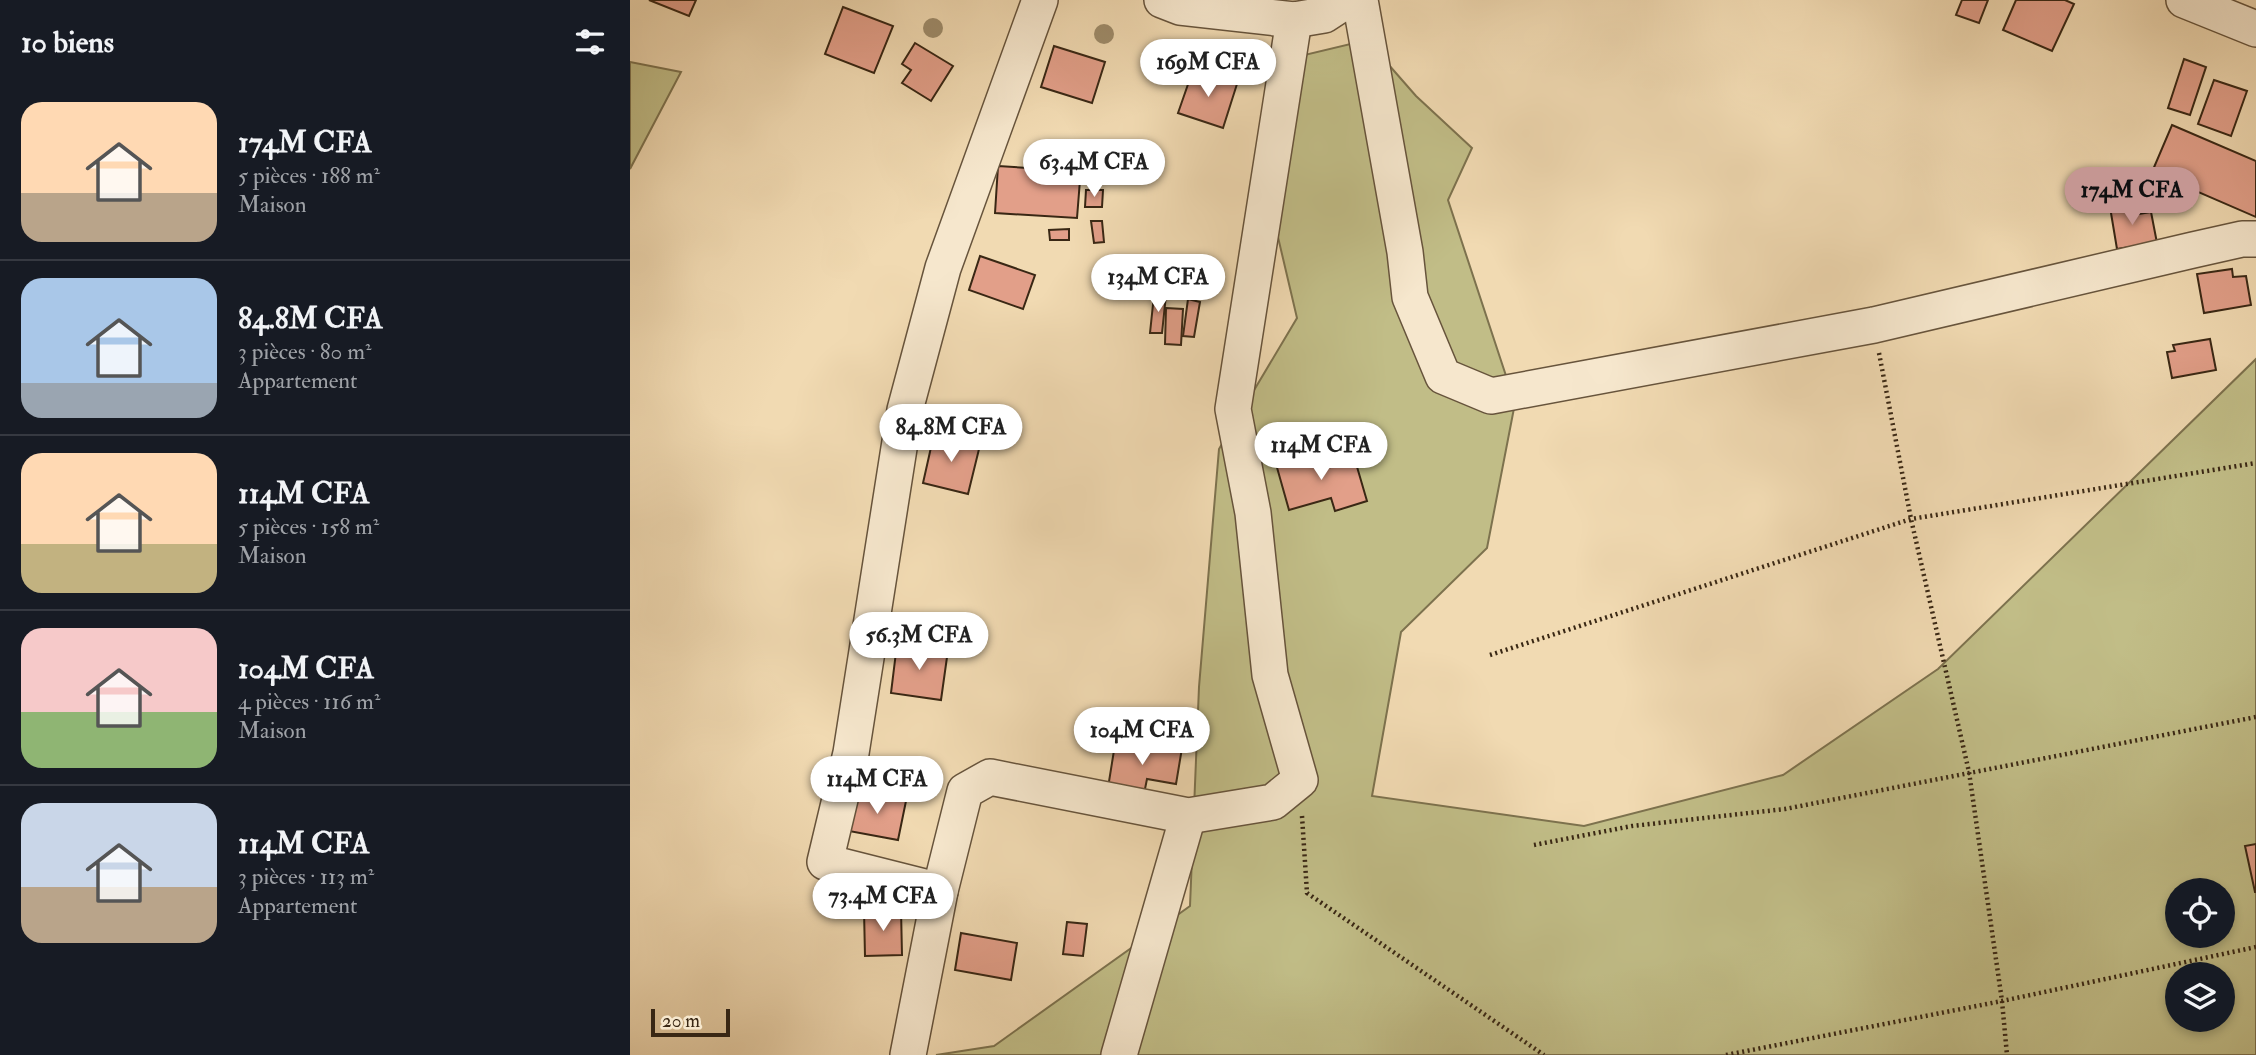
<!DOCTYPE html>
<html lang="fr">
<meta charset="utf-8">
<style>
:root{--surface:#171b24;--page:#242831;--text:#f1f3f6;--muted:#9ea1a6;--line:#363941;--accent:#c59692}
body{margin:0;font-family:"IM FELL Double Pica",serif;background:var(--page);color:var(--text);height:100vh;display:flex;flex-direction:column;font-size:26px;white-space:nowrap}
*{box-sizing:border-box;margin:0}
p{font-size:23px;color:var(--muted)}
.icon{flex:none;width:38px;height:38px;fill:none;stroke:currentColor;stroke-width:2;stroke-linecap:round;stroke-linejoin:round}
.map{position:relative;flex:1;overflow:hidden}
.drawer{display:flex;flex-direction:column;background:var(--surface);width:630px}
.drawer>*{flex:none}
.buttons{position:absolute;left:1535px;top:878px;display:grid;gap:14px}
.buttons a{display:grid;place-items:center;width:70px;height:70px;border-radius:50%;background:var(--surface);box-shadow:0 4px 10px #0003;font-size:35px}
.scale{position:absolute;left:21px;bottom:18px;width:79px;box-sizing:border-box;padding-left:7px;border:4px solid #392714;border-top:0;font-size:19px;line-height:24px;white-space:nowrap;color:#392714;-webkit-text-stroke:5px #f6e7cd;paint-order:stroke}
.price{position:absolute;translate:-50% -60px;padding:0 16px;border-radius:24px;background:#fff;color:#222;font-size:23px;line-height:46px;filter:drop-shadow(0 2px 4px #0008)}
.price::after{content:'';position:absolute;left:50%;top:42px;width:21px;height:16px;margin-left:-10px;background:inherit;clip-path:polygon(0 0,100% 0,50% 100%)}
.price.selected{background:var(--accent);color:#111}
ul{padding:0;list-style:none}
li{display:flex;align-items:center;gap:21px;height:175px;padding:0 21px}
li+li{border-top:2px solid var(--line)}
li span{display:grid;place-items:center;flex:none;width:196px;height:140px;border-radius:21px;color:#555}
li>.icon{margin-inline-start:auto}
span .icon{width:84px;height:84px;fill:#fffc;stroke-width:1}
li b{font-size:30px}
h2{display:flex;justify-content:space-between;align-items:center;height:84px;padding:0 21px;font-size:30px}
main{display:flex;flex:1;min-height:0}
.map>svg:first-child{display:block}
.green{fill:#c1bd87;stroke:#7d724e;stroke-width:2;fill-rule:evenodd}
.building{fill:#e29f89;stroke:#392714;stroke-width:2}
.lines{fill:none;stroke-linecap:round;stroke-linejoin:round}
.minor-casing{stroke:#67543c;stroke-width:38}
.path{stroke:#392714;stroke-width:4.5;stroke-dasharray:2 3.5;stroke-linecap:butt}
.minor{stroke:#f6e7cd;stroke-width:35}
.tree{fill:#9e8c6b}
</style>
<main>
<section class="drawer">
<h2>10 biens<svg class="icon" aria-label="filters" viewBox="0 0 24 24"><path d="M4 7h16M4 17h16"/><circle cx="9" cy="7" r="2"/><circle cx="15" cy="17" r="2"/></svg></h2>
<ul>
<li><span style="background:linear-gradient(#ffd9b3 65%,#b9a48a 0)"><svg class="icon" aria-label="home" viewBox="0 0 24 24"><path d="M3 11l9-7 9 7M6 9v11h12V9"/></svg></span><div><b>174M CFA</b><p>5 pièces · 188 m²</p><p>Maison</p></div></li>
<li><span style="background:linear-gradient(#a9c7e8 75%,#9aa5b1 0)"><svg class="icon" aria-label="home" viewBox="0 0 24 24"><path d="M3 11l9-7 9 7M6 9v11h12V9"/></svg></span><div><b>84.8M CFA</b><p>3 pièces · 80 m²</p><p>Appartement</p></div></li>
<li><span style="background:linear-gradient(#ffd9b3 65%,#c2b280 0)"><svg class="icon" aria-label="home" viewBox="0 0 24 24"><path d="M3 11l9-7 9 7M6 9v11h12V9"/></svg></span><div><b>114M CFA</b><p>5 pièces · 158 m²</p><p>Maison</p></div></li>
<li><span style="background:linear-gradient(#f6c9c9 60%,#8fb573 0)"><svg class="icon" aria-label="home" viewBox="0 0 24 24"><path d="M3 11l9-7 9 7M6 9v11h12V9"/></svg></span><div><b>104M CFA</b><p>4 pièces · 116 m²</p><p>Maison</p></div></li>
<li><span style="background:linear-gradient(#c9d6e8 60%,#b9a48a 0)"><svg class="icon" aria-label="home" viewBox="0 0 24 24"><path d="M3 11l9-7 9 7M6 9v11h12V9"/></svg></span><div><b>114M CFA</b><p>3 pièces · 113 m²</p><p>Appartement</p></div></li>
</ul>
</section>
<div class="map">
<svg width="1626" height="1055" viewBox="0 0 1626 1055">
<rect width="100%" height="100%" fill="#f1dab2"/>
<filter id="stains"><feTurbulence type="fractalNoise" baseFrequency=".00286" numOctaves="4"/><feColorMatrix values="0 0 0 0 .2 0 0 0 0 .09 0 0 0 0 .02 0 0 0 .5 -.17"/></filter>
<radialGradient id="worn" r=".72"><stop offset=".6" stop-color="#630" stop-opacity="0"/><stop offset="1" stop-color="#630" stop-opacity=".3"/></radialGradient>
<g class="green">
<path d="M 737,40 L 786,96 L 842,148 L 818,200 L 885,403 L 857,548 L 771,632 L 742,796 L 954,826 L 1153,775 L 1308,669 L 1626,359 L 1626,1055 L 306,1055 L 364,1046 L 560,906 L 569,687 L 589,449 L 667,318 L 632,169 L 641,63 ZM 1547,891 L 1592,891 L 1592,936 L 1547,936 ZM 1547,975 L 1592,975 L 1592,1020 L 1547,1020 Z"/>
<path d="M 0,62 L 51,72 L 0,169 Z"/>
</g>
<g class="building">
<path d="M 19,0 L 66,0 L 59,16 Z"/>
<path d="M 1332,0 L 1358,0 L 1349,23 L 1326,15 Z"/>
<path d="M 1386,0 L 1435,0 L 1444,4 L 1422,51 L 1373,30 Z"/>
<path d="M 213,7 L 263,26 L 244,73 L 195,54 Z"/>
<path d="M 285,43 L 323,66 L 301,101 L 272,83 L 281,70 L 272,64 Z"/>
<path d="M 424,46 L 475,62 L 462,103 L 411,87 Z"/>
<path d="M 1554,59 L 1576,67 L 1560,115 L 1538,108 Z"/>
<path d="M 563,70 L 607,84 L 593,128 L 548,113 Z"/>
<path d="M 1584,80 L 1617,91 L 1601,136 L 1568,124 Z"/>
<path d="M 1542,125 L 1626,161 L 1626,217 L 1522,172 Z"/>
<path d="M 368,166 L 430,170 L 430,179 L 450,180 L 447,218 L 365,213 Z"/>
<path d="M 456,190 L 473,190 L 472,207 L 455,207 Z"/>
<path d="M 1506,203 L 1508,214 L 1521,212 L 1527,243 L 1487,249 L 1480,207 Z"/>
<path d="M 461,221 L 472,221 L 474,242 L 464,243 Z"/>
<path d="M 439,229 L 439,240 L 420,240 L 419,230 Z"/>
<path d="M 350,256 L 405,275 L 393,309 L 339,290 Z"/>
<path d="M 1602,269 L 1603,277 L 1616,276 L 1621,305 L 1574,313 L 1567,274 Z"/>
<path d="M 524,295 L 536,295 L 532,333 L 520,333 Z"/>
<path d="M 558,299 L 570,302 L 564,337 L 553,336 Z"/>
<path d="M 536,308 L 553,309 L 551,345 L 535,344 Z"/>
<path d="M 1580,339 L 1586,370 L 1542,378 L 1537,352 L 1545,351 L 1543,345 Z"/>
<path d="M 304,434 L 350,445 L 338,494 L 293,483 Z"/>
<path d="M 695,449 L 701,467 L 725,460 L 737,501 L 705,511 L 701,498 L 659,510 L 646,464 Z"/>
<path d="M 267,644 L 318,650 L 311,700 L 261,693 Z"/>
<path d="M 486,738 L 552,748 L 546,784 L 517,779 L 513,799 L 477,794 Z"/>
<path d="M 226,791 L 276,801 L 268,840 L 219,831 Z"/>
<path d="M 1626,844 L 1626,892 L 1625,892 L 1615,846 Z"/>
<path d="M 271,909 L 272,955 L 235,956 L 234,910 Z"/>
<path d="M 437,922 L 457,924 L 453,956 L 433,954 Z"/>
<path d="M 331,933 L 387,943 L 381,980 L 325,970 Z"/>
</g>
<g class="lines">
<g class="minor-casing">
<g id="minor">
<path d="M 410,0 L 313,268 L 275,410 L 221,753 L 195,862 L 310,891 L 335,791 L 360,777 L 558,816 L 643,802 L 670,780 L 640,675 L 623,513 L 603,409 L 664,20"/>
<path d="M 532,0 L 550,7 L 664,20 L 694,15 L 717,0"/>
<path d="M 730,0 L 775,252 L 780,297 L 813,376 L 861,396 L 1244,325 L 1563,250 L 1612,239 L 1626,239"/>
<path d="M 1554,0 L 1626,29"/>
<path d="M 278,1055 L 310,891"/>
<path d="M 489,1055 L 558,816"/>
</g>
</g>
<g class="path">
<path d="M 1249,353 L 1281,519 L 1339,772 L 1372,1001 L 1377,1055"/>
<path d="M 860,655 L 1281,519 L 1626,463"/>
<path d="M 672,816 L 677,893 L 914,1055"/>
<path d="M 904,845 L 1002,826 L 1155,809 L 1626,717"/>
<path d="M 1096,1055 L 1372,1001 L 1626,947"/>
</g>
<use href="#minor" class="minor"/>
</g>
<g class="tree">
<circle cx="303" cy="28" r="10"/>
<circle cx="474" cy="34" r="10"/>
</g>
<rect width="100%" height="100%" filter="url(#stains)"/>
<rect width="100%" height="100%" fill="url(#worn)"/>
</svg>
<div class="buttons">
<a><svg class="icon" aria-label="locate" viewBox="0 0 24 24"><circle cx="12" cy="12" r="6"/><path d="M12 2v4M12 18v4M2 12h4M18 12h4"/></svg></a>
<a><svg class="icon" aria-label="layers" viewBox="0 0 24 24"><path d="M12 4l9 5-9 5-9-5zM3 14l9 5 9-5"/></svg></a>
</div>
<div class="scale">20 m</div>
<b class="price" style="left:578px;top:99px">169M CFA</b>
<b class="price" style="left:464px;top:199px">63.4M CFA</b>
<b class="price selected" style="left:1502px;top:227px">174M CFA</b>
<b class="price" style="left:528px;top:314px">134M CFA</b>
<b class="price" style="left:321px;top:464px">84.8M CFA</b>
<b class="price" style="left:691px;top:482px">114M CFA</b>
<b class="price" style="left:289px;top:672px">56.3M CFA</b>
<b class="price" style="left:512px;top:767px">104M CFA</b>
<b class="price" style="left:247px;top:816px">114M CFA</b>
<b class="price" style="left:253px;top:933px">73.4M CFA</b>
</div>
</main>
